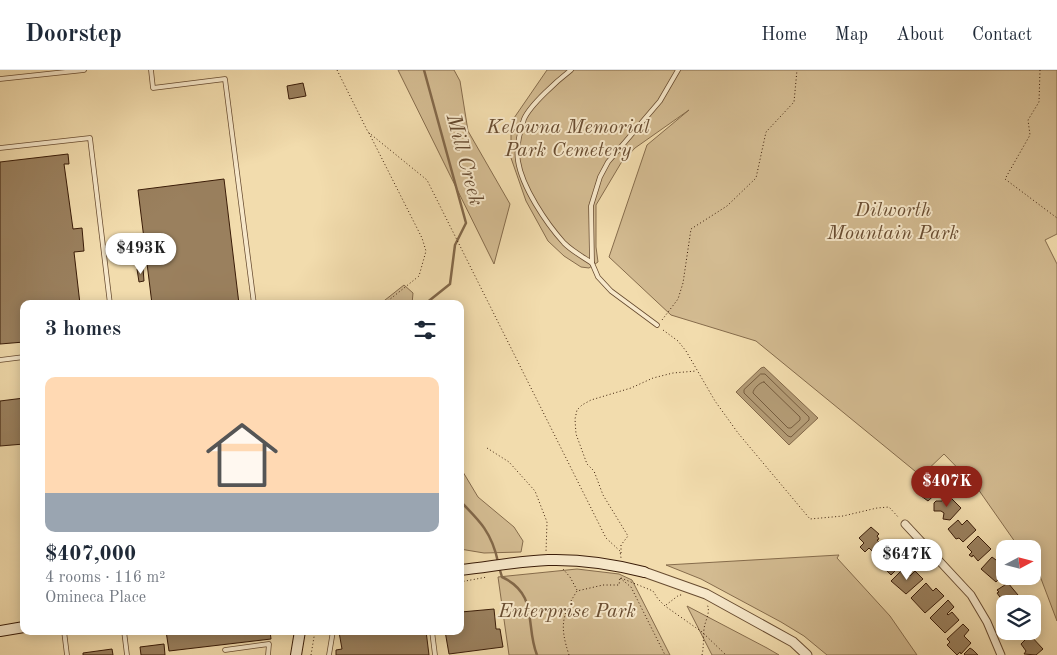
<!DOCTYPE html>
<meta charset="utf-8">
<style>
:root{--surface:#fff;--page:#f6f6f7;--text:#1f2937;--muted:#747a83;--line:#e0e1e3;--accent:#8f2418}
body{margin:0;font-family:"Old Standard TT",serif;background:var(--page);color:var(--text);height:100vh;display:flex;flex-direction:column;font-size:19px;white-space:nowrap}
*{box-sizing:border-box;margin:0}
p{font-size:16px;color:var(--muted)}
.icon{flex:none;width:28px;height:28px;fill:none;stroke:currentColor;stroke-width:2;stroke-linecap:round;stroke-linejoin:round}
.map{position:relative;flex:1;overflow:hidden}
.sheet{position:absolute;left:20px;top:230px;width:444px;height:335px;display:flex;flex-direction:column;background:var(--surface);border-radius:10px;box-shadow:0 2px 12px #0003}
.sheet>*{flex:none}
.needle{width:32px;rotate:83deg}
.tools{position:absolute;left:996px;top:470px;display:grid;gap:10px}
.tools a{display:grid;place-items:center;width:45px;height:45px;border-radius:10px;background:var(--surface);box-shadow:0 2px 12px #0003;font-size:25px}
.price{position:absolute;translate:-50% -42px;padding:0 11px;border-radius:18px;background:#fff;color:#222;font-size:16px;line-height:32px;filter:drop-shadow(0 1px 2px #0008)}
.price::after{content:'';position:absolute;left:50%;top:30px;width:15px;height:11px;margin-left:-8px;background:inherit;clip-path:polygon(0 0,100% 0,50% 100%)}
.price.current{background:var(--accent);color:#fff}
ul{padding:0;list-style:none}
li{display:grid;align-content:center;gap:10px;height:265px;padding:0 25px}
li+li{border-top:1px solid var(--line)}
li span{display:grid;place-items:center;height:155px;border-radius:10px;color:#555}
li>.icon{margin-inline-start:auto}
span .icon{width:90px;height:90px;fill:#fffc;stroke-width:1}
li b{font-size:21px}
h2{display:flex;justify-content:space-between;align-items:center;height:60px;padding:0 25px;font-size:21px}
header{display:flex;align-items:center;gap:30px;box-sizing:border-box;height:70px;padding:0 25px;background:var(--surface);border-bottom:1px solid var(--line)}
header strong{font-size:24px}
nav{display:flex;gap:28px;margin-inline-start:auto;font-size:18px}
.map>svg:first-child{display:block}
.green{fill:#d3bb91;stroke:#866c4c}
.water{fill:#b39b75;stroke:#836849}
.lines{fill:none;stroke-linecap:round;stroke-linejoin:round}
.shore{stroke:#765c3e;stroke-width:1}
.stream{stroke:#836849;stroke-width:2.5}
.building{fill:#9a805e;stroke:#3a1c08}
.service-casing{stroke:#684c31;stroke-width:5.5}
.minor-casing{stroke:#684c31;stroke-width:9}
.tertiary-casing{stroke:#684c31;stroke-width:11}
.secondary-casing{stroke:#3a1c08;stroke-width:12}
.path{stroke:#3a1c08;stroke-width:1;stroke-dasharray:1 2.5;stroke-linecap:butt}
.service{stroke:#f7e8ca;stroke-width:4}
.minor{stroke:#f7e8ca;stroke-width:7}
.tertiary{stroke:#f7e8ca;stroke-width:9}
.secondary{stroke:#f7e8ca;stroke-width:10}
.labels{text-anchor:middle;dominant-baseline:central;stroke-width:4;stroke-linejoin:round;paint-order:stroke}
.park-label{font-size:20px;font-style:italic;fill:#684c31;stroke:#f7e8ca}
.water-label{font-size:21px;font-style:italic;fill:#64482e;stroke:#f7e8ca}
</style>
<header>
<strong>Doorstep</strong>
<nav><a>Home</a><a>Map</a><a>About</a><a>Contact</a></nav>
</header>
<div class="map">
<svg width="1057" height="585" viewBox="0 0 1057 585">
<rect width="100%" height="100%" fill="#f2dcad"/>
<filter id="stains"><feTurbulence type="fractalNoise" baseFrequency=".004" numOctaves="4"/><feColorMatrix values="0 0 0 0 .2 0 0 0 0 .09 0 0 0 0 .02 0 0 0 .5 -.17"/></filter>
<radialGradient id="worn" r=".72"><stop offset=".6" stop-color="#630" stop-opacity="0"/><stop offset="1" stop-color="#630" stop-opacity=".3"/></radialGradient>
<g class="green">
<path d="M 398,0 L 454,0 L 460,11 L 468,61 L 510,134 L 494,194 Z"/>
<path d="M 547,0 L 1057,0 L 1057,164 L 1045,170 L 1057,194 L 1057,551 L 1040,506 L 1033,496 L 1032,479 L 1020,479 L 978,419 L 944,384 L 921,406 L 756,271 L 671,245 L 609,187 L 647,75 L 689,40 L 635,78 L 621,93 L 596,135 L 596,177 L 598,192 L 589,198 L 581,197 L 564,186 L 548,171 L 526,131 L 511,88 L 511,61 L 514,48 Z"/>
<path d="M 404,215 L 413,223 L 412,234 L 380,234 Z"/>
<path d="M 460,397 L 478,427 L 514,457 L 523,471 L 521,482 L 484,483 L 460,479 Z"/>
<path d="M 839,485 L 837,488 L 890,546 L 917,585 L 827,585 L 804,566 L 781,552 L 701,509 L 666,495 Z"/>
<path d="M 577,499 L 619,504 L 632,510 L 670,585 L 509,585 L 498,507 Z"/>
<path d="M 687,536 L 767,578 L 779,585 L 712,585 Z"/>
</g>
<path class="water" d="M 764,297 L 818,348 L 789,375 L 736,322 L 761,298 Z"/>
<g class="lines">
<g class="shore">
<path d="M 761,304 L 765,304 L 809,347 L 809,350 L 791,367 L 788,366 L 744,323 L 744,320 Z"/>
<path d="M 764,312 L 800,347 L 800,350 L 791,358 L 788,358 L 753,323 C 753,319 760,312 764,312 Z"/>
</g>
<g class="stream">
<path d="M 424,0 L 466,153 L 455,175 L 450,214 L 425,234"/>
<path d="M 460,431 C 480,451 492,463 498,492"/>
<path d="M 499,497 L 502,507 C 539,524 525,556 537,585"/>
</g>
</g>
<g class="building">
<path d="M 303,13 L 306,26 L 289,29 L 287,16 Z"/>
<path d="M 68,84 L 69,94 L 64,94 L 73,159 L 82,158 L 84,181 L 74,182 L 80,234 L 24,234 L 24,272 L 0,274 L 0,92 Z"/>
<path d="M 224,109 L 239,234 L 152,234 L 138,120 Z"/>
<path d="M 143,198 L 144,211 L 139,212 L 137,199 Z"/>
<path d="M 24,328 L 24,374 L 0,376 L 0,331 Z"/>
<path d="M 926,404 L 941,419 L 928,431 L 917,423 L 919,421 L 914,415 Z"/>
<path d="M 946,426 L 948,428 L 949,426 L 961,438 L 950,450 L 943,449 L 944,443 L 941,441 L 934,441 L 934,433 L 936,431 L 942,431 Z"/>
<path d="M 958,450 L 962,455 L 967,450 L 976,460 L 963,472 L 959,468 L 956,469 L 948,459 Z"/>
<path d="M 871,457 L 879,464 L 877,466 L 879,469 L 877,470 L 882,475 L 874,483 L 869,478 L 865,482 L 860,477 L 864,473 L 859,468 Z"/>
<path d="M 978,466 L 991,479 L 978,491 L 973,485 L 972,487 L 969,485 L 972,482 L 967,477 Z"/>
<path d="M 892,475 L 899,482 L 896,485 L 903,493 L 891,505 L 883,497 L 881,499 L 875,492 Z"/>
<path d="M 992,487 L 1000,493 L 1001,492 L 1005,496 L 1003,499 L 1005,503 L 996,512 L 981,499 Z"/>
<path d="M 904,498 L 910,506 L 915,501 L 923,509 L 906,524 L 891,511 Z"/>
<path d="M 926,513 L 933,521 L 936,518 L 944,526 L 925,543 L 911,528 Z"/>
<path d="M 1008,513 L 1018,525 L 1014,528 L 1016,531 L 1014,534 L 1005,534 L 997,523 L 999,522 L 997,520 Z"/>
<path d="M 948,530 L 954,537 L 947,544 L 948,545 L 952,542 L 959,550 L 945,563 L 930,548 Z"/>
<path d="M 494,539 L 496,559 L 500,559 L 503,577 L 449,584 L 445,561 L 460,561 L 461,542 Z"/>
<path d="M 963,554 L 969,560 L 964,566 L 971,573 L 961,584 L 960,582 L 957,585 L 947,575 L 950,572 L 947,569 Z"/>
<path d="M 166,561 L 270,561 L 271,569 L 169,581 Z"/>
<path d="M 343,561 L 426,561 L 429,585 L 336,585 L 336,580 L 342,579 L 339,562 Z"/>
<path d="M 1030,565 L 1043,579 L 1036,585 L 1024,584 L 1026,581 L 1021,574 Z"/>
<path d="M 164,574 L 165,585 L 141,585 L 140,577 Z"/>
<path d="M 970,578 L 973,580 L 978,585 L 965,585 L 964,584 Z"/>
<path d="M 112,579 L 113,585 L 83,585 L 83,583 Z"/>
</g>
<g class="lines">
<g class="service-casing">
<g id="service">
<path d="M 151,0 L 153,18 L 225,9 L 254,234"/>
<path d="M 571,0 C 558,10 530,35 524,49 C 520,61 516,78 518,91 C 522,117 546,153 564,173 C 572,181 583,187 592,193"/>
<path d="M 0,9 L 84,0"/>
<path d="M 0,78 L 90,68 L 110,234"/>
<path d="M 657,255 L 611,221 L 598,207 L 592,193 L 591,136 L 600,107 L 608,92 L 660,31 L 678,0"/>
<path d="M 0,290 L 24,287"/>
<path d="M 64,561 L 67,585"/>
<path d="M 124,561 L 127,585"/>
<path d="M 432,561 L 435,585"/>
<path d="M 225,580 L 269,574 L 268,585"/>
<path d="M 329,585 L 333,561"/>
</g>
</g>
<g class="minor-casing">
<path id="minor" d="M 905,454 L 971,525 L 987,552 L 1001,585"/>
</g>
<g class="tertiary-casing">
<path id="tertiary" d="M 644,502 L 706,524 L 793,572 L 807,585"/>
</g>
<g class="secondary-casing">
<g id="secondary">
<path d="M 460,500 C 489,497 519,491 548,490 C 581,489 613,494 644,502"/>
<path d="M 0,561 L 24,557"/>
<path d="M 296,585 L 300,561"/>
</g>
</g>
<g class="path">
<path d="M 337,0 L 368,62 L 427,110 L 606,468 L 620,481 L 621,488"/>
<path d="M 1040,0 L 1039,32 L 1028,50 L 1030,65 L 1005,109 L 1057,148"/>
<path d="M 369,63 L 422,168 L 426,181 L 419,206 L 384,234"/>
<path d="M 662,250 L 678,229 L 683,213 L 691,159 L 727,136 L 756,108 L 766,62 L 794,32 L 797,0"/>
<path d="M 663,260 L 678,271 L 686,281 L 715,331 L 738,363 L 810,449 L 843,446 L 877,438 L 889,437 L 899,448"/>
<path d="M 487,378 L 509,392 L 535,421 L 547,452 L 546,482"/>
<path d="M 621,483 L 621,475 L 628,466 L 603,425 L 594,401 L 587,394 L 576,364 L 575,349 L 577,340 L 582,335 L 591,330 L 631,318 L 653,308 L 673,303 L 696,301"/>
<path d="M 563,499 L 570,507 L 577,520"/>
<path d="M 620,508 L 631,517 L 665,585"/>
<path d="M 621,508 L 653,521 L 658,529 L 665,536 L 702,562 L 726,585"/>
<path d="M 460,512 L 487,507"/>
<path d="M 666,535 L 679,525 L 683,525"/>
<path d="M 311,585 L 315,561"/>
<path d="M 569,585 C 560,557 561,546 577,521 L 603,515 L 619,515 L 620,507"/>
<path d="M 702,585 C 704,576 703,568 704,559 C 705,550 711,543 707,534"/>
</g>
<use href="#service" class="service"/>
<use href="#minor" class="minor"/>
<use href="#tertiary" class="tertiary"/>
<use href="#secondary" class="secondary"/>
</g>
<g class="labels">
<g class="park-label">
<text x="568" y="58">Kelowna Memorial<tspan x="568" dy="23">Park Cemetery</tspan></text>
<text x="893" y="141">Dilworth<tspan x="893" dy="23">Mountain Park</tspan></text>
<text x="567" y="542">Enterprise Park</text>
</g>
<g class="water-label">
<text transform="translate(464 90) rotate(75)">Mill Creek</text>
</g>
</g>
<rect width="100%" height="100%" filter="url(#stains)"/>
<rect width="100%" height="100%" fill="url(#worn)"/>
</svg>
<div class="tools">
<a><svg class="needle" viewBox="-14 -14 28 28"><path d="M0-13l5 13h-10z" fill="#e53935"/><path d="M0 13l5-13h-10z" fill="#747a83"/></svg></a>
<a><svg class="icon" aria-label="layers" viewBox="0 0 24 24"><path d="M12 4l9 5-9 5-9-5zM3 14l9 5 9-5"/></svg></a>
</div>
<b class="price" style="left:141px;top:205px">$493K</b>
<b class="price current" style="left:947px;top:438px">$407K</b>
<b class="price" style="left:907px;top:511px">$647K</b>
<section class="sheet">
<h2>3 homes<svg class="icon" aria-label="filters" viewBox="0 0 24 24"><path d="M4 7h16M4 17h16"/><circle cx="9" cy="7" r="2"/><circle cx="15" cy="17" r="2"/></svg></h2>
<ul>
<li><span style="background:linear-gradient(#ffd9b3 75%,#9aa5b1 0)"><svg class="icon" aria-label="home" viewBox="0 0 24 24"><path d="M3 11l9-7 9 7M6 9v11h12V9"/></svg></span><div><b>$407,000</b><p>4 rooms · 116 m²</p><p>Omineca Place</p></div></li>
</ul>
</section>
</div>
